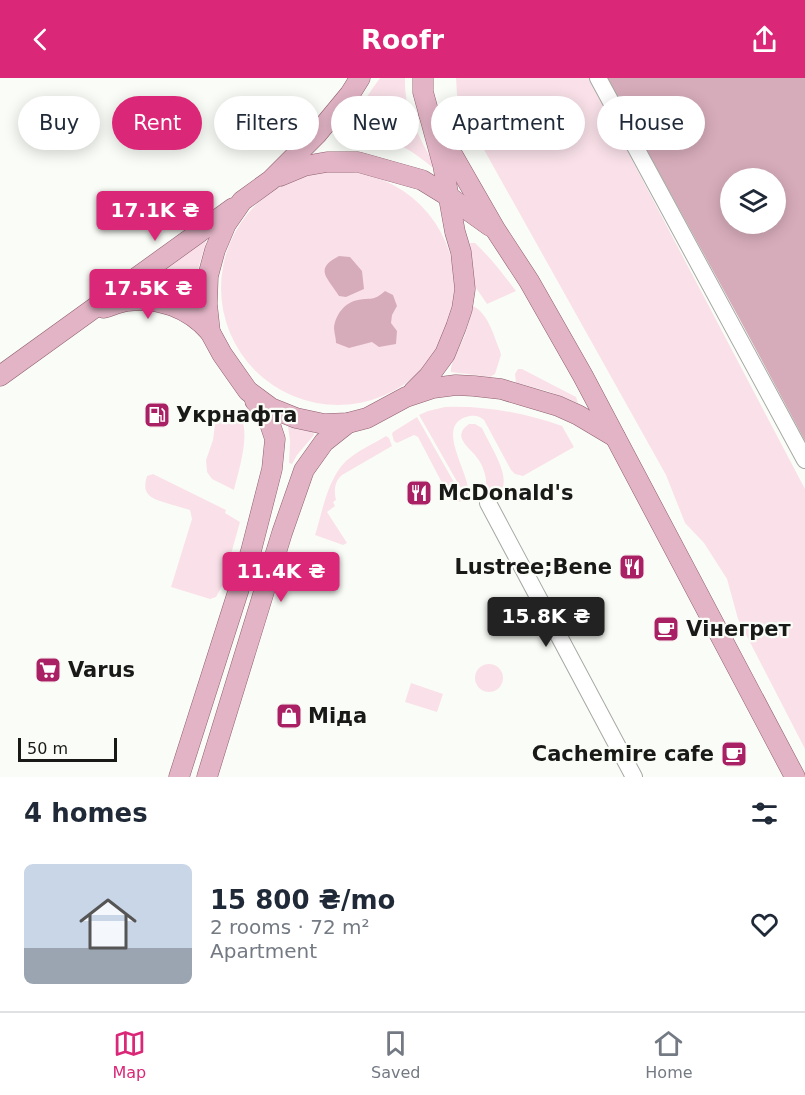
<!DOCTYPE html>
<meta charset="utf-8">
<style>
:root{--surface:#fff;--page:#f2f2f3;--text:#1f2937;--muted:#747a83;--line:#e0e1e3;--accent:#db2777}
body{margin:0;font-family:"DejaVu Sans",sans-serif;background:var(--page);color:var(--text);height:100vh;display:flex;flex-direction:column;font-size:22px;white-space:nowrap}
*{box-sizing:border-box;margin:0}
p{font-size:20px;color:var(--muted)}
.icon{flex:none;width:33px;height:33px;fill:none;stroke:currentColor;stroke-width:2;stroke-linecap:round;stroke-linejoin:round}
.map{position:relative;height:699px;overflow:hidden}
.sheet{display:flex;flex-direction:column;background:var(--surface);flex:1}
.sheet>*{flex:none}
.top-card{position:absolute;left:18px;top:18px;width:770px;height:54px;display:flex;gap:12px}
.buttons{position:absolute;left:720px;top:90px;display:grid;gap:12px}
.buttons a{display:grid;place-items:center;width:66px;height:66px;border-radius:50%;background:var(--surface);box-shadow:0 3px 15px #0003;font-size:30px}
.scale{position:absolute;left:18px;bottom:15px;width:99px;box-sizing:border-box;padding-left:6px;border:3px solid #191a18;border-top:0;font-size:16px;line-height:21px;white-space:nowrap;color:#191a18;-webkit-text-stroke:4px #fafdf7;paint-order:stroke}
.price{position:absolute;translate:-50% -51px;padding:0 14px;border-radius:6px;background:var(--accent);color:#fff;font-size:20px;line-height:39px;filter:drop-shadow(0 2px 3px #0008)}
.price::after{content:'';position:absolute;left:50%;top:36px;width:18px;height:14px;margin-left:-9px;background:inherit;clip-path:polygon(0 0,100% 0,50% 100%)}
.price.active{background:#222;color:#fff}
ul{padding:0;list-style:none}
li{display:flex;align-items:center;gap:18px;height:150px;padding:0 24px}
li+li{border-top:2px solid var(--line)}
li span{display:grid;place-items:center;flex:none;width:168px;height:120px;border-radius:9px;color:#555}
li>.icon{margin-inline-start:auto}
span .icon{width:72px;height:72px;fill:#fffc;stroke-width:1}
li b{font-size:26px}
h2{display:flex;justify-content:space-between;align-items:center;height:72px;padding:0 24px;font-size:26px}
.pill{padding:0 21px;border-radius:27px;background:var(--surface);box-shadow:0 3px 15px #0003;font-size:21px;line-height:54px}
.pill.active{background:var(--accent);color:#fff}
header{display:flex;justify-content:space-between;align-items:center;height:78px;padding:0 24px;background:var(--accent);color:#fff;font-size:27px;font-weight:700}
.dock{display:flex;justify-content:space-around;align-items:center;height:84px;border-top:2px solid var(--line);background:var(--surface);font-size:16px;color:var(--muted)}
.dock a{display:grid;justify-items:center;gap:3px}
.dock .active{color:var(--accent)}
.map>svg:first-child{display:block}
.green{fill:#fae1e9}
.forest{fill:#d7acba;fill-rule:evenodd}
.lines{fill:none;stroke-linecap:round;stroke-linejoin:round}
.minor-casing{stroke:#a5a8a3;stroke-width:18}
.major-casing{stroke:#8f5e6f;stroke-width:21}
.minor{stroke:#fff;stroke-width:16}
.major{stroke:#e2b4c5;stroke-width:20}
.labels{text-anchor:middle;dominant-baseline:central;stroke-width:4.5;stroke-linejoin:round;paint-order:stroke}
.poi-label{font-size:21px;font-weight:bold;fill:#191a18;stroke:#fafdf7;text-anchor:start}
</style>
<header><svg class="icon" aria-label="back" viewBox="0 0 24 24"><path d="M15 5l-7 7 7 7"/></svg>Roofr<svg class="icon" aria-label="share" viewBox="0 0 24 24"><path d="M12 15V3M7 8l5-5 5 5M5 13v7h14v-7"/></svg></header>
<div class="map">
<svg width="805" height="699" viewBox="0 0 805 699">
<rect width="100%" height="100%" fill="#fafdf7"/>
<g class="green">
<path d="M 380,0 L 405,0 C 404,35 419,57 434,87 L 432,89 C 398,61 382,58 339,58 L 337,56 L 363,24 Z"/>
<path d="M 456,0 L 589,0 L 805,411 L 805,671 L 738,541 L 727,501 L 704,465 L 685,445 L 666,397 L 478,61 L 457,17 Z"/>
<circle cx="338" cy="210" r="117"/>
<path d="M 206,155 L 207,161 L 198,191 L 197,222 L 196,223 C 173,210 158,208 133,210 Z"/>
<path d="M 470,165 L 475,165 C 491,180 503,196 516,213 L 487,226 L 474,207 Z"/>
<path d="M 473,228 C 488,235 494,258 500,273 L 501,277 L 495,296 L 490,299 L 451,294 C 450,284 461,267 465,257 C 468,248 470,238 473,228 Z"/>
<path d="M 518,291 L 522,291 L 576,319 L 578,325 L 547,313 L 516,305 L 515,296 Z"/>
<path d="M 445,329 C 483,327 525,335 562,348 L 574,369 L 523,398 L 515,396 L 511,392 L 484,342 C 478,337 473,337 466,339 C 432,350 477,403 467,421 L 419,337 L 428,333 Z"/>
<path d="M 229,331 C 258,336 238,394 234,412 L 212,401 L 207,394 L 206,382 L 213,362 L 215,346 L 220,338 Z"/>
<path d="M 417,339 L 464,422 L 459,424 L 451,422 L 418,359 L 414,357 L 397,365 L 394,363 L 392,356 L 393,354 Z"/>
<path d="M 291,346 L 313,354 L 314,357 L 297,377 L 292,386 L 289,385 L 290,363 L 288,348 Z"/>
<path d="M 469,346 L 475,346 L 482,350 C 489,366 508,393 503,409 L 476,425 C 479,419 486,411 486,403 C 486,397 482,386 478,381 C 471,370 450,359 469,346 Z"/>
<path d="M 386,358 L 389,360 L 392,368 L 342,397 C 334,404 334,413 336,422 L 333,424 L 335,428 L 327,434 L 347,465 L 343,467 L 315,457 C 323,432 327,402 346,383 C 357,373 373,366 386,358 Z"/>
<path d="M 153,396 L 226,432 L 225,435 L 240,444 L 222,508 L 216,519 L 210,521 L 171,509 L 192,441 L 190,432 C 182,430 174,427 166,425 C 151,420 141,417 147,398 Z"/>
<circle cx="489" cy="600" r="14"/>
<path d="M 411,605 L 443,616 L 437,634 L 405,624 Z"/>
</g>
<g class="forest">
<path d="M 607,0 L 805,0 L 805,363 L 739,240 ZM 730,100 L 776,100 L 776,146 L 730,146 Z"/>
<path d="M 339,178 L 350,179 L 362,193 L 364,211 L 346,219 L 339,218 C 328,200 313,191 339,178 Z"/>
<path d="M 385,213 L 393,217 L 397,228 L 392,237 L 391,245 L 397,253 L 396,266 L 379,269 L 372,264 L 349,270 L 336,265 C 336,260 334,254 334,250 C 335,237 345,224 358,222 C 372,219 372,224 385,213 Z"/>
</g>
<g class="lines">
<g class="minor-casing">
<g id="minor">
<path d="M 598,0 L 805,382"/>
<path d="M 488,425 L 634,699"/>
</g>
</g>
<g class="major-casing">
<g id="major">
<path d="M 360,0 L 350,16 L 317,56 L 271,102 L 242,123 L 226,146 L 215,172 L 208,198 L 207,226 L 210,254 L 222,276 L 236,296 L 248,313 L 271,330 L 296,340 L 324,346 L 348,345 L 367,340 L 406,319 L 433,310 L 456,307 L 474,308 L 501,311 L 558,328 L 578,337 L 615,359"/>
<path d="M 429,36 L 495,151 L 529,203 L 583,298 L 795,699"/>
<path d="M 280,98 L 304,88 L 327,84 L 358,84 L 422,102 L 448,118 L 490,148"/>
<path d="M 104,230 C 111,228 119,224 127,223 C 159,219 189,230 210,254"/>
<path d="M 0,298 L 233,130"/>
<path d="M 413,314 L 429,298 L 445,276 L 456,249 L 462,231 L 465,211 L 461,174 L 455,154 L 443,87 L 423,14 L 423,0"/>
<path d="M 179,699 L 251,473 L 272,391 L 275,361 L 267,337 L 255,323"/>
<path d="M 207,699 L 282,455 L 304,392 L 324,364 L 348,345"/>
</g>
</g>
<use href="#minor" class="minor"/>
<use href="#major" class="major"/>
</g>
<defs>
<g id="fuel-square" transform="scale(1.35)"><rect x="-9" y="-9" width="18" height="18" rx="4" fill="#aa2064" stroke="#fafdf7"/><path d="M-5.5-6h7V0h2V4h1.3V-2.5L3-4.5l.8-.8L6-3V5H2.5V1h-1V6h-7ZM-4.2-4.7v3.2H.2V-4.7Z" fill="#fff"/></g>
<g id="restaurant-square" transform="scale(1.35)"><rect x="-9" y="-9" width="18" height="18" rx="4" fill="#aa2064" stroke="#fafdf7"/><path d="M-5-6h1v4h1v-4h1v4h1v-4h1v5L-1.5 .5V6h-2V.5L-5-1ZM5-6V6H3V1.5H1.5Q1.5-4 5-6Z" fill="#fff"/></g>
<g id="cafe-square" transform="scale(1.35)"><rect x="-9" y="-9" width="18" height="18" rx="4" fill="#aa2064" stroke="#fafdf7"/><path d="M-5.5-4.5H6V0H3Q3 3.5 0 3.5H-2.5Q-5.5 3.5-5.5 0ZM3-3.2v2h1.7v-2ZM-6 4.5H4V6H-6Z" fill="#fff"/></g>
<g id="supermarket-square" transform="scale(1.35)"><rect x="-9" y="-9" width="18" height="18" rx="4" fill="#aa2064" stroke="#fafdf7"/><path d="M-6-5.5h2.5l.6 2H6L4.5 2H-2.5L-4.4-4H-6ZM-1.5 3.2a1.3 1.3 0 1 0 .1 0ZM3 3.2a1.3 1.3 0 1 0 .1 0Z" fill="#fff"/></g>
<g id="shop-square" transform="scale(1.35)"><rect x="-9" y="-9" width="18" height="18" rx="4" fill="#aa2064" stroke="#fafdf7"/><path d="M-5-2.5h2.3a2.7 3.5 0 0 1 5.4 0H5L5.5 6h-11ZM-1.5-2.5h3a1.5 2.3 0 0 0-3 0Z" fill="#fff"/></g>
</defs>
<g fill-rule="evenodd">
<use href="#fuel-square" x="157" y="337"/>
<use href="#restaurant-square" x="419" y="415"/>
<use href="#restaurant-square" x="632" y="489"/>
<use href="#cafe-square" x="666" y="551"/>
<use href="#supermarket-square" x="48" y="592"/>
<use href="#shop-square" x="289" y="638"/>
<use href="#cafe-square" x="734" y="676"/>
</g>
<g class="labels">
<g class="poi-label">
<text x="176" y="337">Укрнафта</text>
<text x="438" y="415">McDonald's</text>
<text x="612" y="489" text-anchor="end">Lustree;Bene</text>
<text x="686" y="551">Vінегрет</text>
<text x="68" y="592">Varus</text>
<text x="308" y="638">Міда</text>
<text x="714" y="676" text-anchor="end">Cachemire cafe</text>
</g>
</g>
</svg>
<div class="buttons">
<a><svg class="icon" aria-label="layers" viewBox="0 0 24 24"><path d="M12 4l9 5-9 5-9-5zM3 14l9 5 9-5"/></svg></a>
</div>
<div class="scale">50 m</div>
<b class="price" style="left:155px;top:164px">17.1K ₴</b>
<b class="price" style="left:148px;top:242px">17.5K ₴</b>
<b class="price" style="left:281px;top:525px">11.4K ₴</b>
<b class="price active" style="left:546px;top:570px">15.8K ₴</b>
<div class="top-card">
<a class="pill">Buy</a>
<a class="pill active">Rent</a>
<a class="pill">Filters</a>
<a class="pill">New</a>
<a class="pill">Apartment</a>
<a class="pill">House</a>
</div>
</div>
<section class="sheet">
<h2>4 homes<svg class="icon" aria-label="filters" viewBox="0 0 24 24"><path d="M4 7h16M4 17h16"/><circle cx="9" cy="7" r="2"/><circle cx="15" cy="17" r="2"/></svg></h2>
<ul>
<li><span style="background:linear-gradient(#c9d6e8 70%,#9aa5b1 0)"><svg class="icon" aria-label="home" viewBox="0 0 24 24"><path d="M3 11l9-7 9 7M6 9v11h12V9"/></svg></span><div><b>15 800 ₴/mo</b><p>2 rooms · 72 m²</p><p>Apartment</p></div><svg class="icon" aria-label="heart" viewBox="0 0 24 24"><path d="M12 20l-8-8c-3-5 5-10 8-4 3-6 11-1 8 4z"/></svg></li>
</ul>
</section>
<nav class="dock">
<a class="active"><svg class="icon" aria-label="map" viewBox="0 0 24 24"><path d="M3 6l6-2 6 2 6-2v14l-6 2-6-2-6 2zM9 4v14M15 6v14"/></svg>Map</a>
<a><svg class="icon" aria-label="saved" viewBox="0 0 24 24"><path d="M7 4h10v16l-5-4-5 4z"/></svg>Saved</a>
<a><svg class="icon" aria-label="home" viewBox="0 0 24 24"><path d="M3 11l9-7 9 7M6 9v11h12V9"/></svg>Home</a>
</nav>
